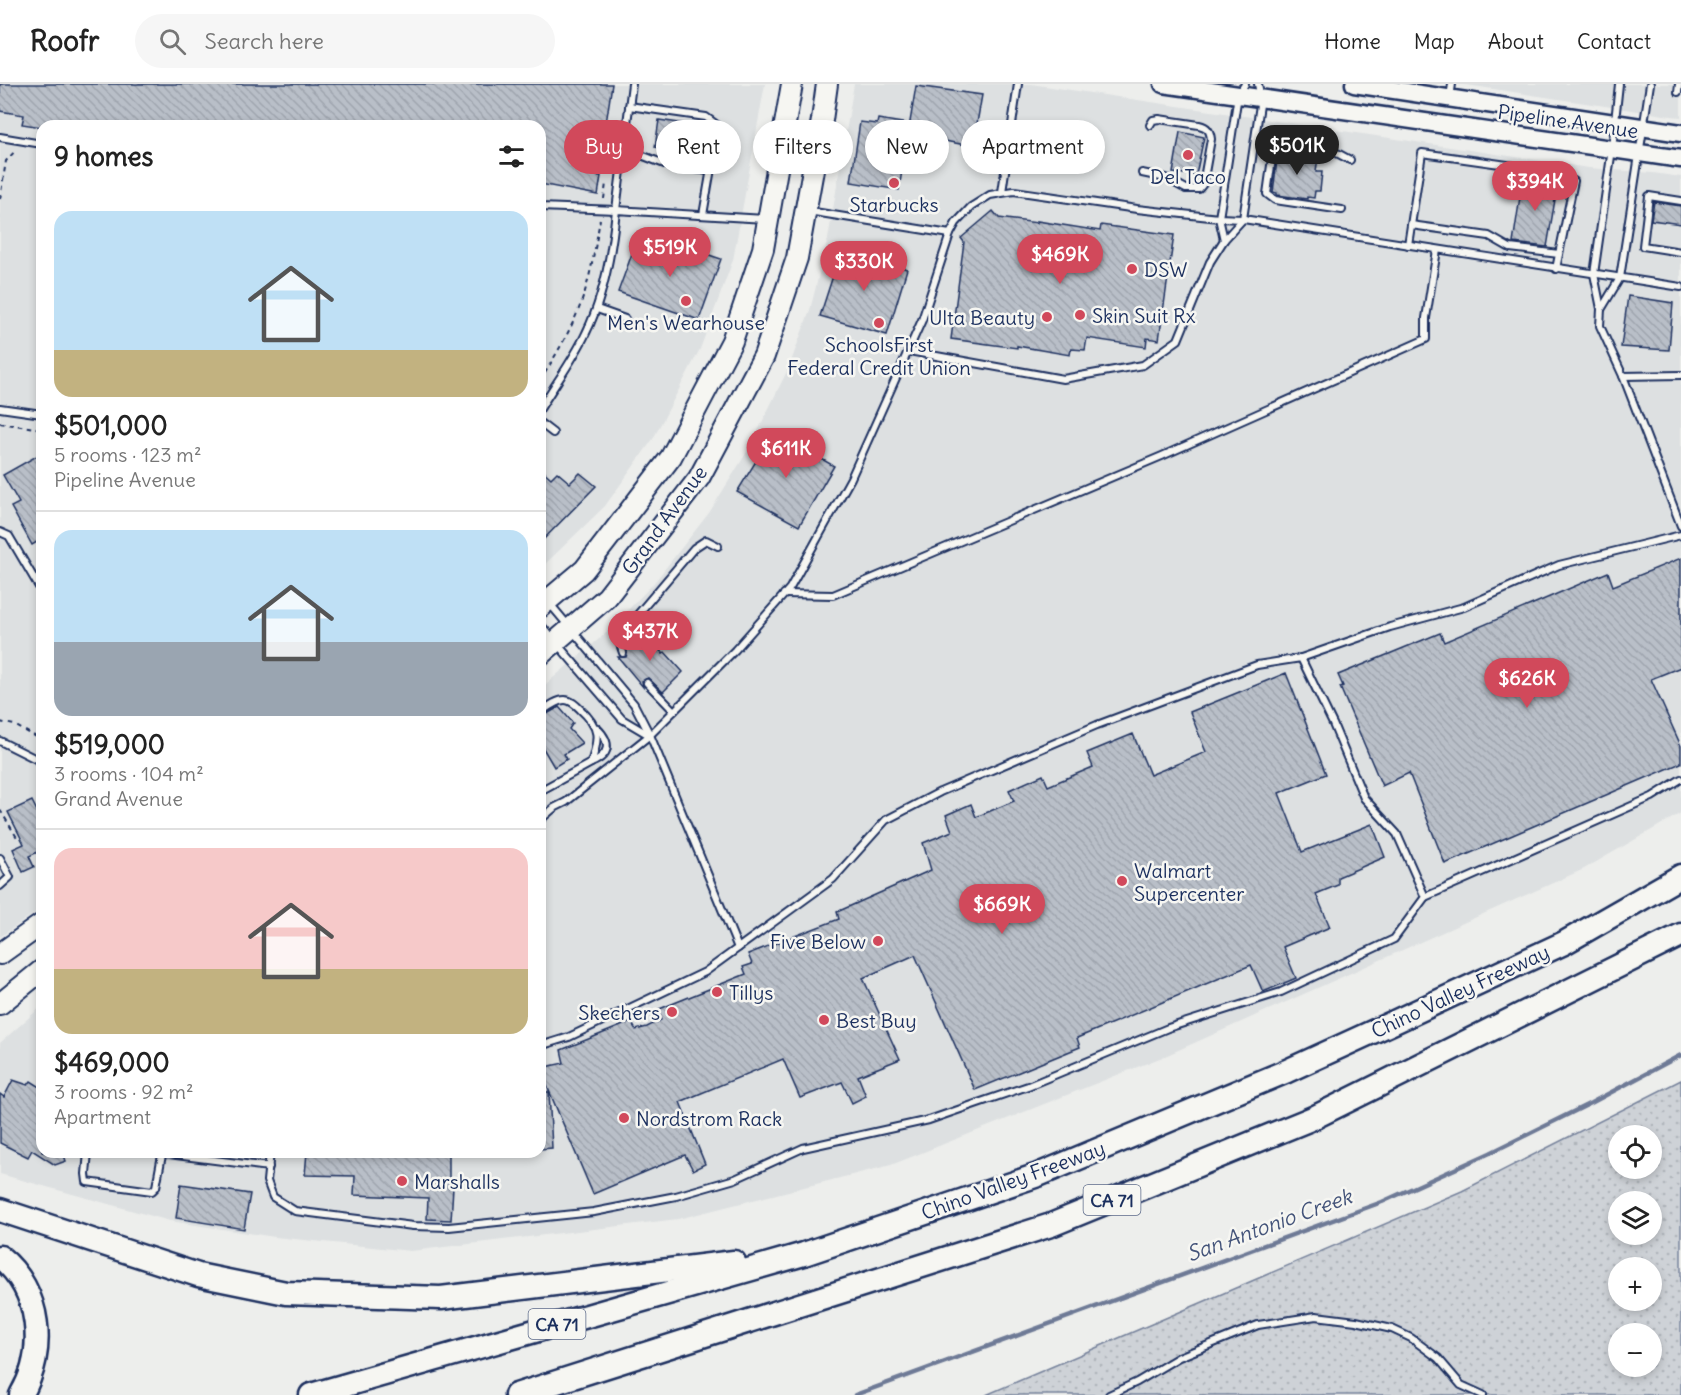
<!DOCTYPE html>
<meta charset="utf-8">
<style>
:root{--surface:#fff;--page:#f6f6f6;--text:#222;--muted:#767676;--line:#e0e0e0;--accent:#d1495b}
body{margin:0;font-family:Delius,sans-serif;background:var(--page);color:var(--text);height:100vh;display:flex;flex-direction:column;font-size:22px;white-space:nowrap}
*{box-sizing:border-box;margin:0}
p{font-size:20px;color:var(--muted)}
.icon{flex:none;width:33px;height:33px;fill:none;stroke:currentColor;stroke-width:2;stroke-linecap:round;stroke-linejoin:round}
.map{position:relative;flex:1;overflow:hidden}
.drawer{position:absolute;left:36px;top:36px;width:510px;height:1038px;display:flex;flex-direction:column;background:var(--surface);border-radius:18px;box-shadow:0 3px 9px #0003}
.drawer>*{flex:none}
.top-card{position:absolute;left:564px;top:36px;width:570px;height:54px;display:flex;gap:12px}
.fabs{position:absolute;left:1608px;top:1041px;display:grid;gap:12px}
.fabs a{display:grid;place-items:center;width:54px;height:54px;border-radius:50%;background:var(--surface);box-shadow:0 3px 9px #0003;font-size:30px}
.price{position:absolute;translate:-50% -51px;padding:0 14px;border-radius:21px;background:var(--accent);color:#fff;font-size:20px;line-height:39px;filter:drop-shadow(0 2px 3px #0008)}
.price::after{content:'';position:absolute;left:50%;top:36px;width:18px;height:14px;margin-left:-9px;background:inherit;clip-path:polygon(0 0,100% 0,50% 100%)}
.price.current{background:#222;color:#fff}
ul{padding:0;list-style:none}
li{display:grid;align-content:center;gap:12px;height:318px;padding:0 18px}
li+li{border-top:2px solid var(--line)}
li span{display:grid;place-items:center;height:186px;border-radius:18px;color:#555}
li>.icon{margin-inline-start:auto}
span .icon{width:108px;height:108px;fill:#fffc;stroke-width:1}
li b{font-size:26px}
h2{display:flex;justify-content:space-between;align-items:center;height:72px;padding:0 18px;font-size:26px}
.tag{padding:0 21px;border-radius:27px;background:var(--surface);box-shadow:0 3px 9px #0003;font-size:21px;line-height:54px}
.tag.current{background:var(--accent);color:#fff}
header{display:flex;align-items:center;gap:36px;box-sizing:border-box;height:84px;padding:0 30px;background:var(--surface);border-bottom:2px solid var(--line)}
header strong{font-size:28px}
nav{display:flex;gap:33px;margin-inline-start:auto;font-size:21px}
.search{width:420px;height:54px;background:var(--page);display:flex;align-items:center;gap:15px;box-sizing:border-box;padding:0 21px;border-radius:33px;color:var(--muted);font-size:22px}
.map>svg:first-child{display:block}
.built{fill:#dde0e1}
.grass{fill:url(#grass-dots);stroke:#74809a;stroke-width:1.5;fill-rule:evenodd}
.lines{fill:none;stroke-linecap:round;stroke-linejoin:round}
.stream{stroke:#6e7a96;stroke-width:4.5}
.building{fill:url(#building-back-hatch);stroke:#1b2f5e;stroke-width:1.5}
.lane-casing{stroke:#1b2f5e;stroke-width:10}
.secondary-casing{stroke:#1b2f5e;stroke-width:21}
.primary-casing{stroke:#1b2f5e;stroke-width:24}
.highway-casing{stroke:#1b2f5e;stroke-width:27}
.path{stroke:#1b2f5e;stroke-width:2;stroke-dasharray:4.5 4.5;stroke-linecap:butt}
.lane{stroke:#f6f6f2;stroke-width:6}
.secondary{stroke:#f6f6f2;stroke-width:16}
.primary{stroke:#f6f6f2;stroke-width:20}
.highway{stroke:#f6f6f2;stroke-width:22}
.poi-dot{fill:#d1495b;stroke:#f6f6f2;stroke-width:2}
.labels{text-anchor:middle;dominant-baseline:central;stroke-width:5;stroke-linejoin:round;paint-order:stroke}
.shield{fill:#f6f6f2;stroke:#5d6b8a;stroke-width:1.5}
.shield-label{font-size:18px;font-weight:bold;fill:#1b2f5e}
.street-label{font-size:20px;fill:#1b2f5e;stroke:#f6f6f2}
.poi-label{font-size:20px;fill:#1b2f5e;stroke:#f6f6f2;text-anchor:start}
.water-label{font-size:21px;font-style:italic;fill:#44547a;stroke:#f6f6f2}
</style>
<header>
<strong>Roofr</strong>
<div class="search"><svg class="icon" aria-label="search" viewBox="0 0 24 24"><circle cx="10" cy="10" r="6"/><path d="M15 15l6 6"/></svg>Search here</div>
<nav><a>Home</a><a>Map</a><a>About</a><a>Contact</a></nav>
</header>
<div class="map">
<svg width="1681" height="1311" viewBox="0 0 1681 1311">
<defs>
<pattern id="grass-dots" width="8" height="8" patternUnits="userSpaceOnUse" patternTransform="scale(1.5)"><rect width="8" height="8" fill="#ced2d7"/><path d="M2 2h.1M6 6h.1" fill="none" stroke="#b0b5bb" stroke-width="1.8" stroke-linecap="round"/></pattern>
<pattern id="building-back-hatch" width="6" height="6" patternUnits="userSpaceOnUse" patternTransform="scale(1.5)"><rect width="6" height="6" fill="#b9bfc8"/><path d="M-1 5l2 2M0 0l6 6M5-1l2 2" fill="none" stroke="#9ea4ae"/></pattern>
</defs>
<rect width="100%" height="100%" fill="#edeeec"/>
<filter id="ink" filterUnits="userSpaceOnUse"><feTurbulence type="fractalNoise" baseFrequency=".0167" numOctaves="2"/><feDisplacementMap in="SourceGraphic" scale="12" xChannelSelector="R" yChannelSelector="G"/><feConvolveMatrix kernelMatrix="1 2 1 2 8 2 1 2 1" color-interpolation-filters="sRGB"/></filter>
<g filter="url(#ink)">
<g class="built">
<path d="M 0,0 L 765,0 L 733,176 L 700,265 L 653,355 L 605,422 L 540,485 L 540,42 L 42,42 L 42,824 L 0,853 Z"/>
<path d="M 854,0 L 1031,0 L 1589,84 L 1653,89 L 1681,93 L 1681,729 L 1584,785 L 1165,972 L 891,1081 L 678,1135 L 411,1167 L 275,1153 L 170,1137 L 0,1090 L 0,959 L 42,922 L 42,1068 L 540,1068 L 540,605 L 606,549 L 653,500 L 709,429 L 750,363 L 789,283 L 810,226 L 828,155 Z"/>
<path d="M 1460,0 L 1681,0 L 1681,33 L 1671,32 Z"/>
</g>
<path class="grass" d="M 1681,996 L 1681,1311 L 986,1311 L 1462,1107 ZM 1618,1052 L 1652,1052 L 1652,1084 L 1618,1084 ZM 1618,1118 L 1652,1118 L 1652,1150 L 1618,1150 ZM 1618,1184 L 1652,1184 L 1652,1216 L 1618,1216 ZM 1618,1250 L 1652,1250 L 1652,1282 L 1618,1282 Z"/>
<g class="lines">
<path class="stream" d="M 855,1311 L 1382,1118 L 1490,1069 L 1591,1019 L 1681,971"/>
</g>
<g class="building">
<path d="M 0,0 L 612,0 L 598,92 L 601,92 L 598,111 L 540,100 L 540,42 L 42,43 L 22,40 L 24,31 L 0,27 Z"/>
<path d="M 916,2 L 982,11 L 976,45 L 979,45 L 976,63 L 908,50 Z"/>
<path d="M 878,35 L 909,40 L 899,106 L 851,98 L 860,38 L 877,40 Z"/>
<path d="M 659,36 L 712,44 L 708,71 L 655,63 Z"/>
<path d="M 1180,48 L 1204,53 L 1196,91 L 1173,89 Z"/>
<path d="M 1278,69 L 1318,73 L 1316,88 L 1322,88 L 1320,107 L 1315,107 L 1314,114 L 1307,113 L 1307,115 L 1277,111 L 1277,109 L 1273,108 Z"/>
<path d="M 1523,93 L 1558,98 L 1547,163 L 1513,159 Z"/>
<path d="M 1654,118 L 1681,122 L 1681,140 L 1651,136 Z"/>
<path d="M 993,127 L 999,134 L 1037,139 L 1037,137 L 1100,147 L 1101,141 L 1174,151 L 1159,256 L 1147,254 L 1146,263 L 1087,254 L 1085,266 L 1071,265 L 1070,271 L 1017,262 L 1017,264 L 951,255 L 964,158 L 961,154 Z"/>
<path d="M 637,156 L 679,171 L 683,162 L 721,175 L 699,236 L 618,208 Z"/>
<path d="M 842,164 L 907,185 L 887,251 L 820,232 Z"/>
<path d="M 1628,212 L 1673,219 L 1669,266 L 1621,263 Z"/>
<path d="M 774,348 L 834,382 L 799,442 L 737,408 Z"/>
<path d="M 42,369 L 42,455 L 32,461 L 11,423 L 19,419 L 3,391 Z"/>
<path d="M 540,384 L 551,394 L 557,388 L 570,399 L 580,389 L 596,402 L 540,459 Z"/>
<path d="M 1681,474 L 1681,583 L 1651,595 L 1681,662 L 1681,679 L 1445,780 L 1409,689 L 1382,702 L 1340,603 L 1343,602 L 1338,591 L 1440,549 L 1444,558 L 1608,488 L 1613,502 Z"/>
<path d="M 641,547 L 646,552 L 648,551 L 663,570 L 665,568 L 683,588 L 663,608 L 648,594 L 642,597 L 643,603 L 618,573 L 626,573 L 627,565 L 630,563 L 625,557 L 634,548 L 637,551 Z"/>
<path d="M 1286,589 L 1326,690 L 1279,709 L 1302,768 L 1372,740 L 1385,773 L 1338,793 L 1338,801 L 1316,810 L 1330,843 L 1283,863 L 1296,894 L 1263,908 L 1251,881 L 1077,954 L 1080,963 L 975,1006 L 915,871 L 863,894 L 900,975 L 858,992 L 866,1012 L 852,1019 L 842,998 L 800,1014 L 783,975 L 680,1018 L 705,1080 L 693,1086 L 685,1071 L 593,1110 L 544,995 L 540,996 L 540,984 L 564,979 L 561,966 L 631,938 L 636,946 L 647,943 L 661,936 L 657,926 L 746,890 L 743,883 L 752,880 L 748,870 L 839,835 L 837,828 L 931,786 L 923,759 L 952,747 L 946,731 L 971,720 L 976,733 L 1014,717 L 1009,706 L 1043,691 L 1048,702 L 1093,683 L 1087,669 L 1133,650 L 1150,691 L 1206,668 L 1190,628 Z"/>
<path d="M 559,623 L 573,639 L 569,645 L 582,659 L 564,670 L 567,675 L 554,683 L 540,659 L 540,634 Z"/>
<path d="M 32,717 L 37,727 L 42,724 L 42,766 L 29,772 L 34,783 L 23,788 L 13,765 L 24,760 L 8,728 Z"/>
<path d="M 13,996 L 28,1001 L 31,997 L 42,1004 L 42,1068 L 63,1068 L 66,1077 L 55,1081 L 32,1066 L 28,1073 L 0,1059 L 0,1010 L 4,1013 Z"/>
<path d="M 540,1008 L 549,1008 L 552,1064 L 540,1065 Z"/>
<path d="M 307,1068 L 449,1068 L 449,1103 L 453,1103 L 451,1136 L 427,1135 L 428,1114 L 354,1111 L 355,1092 L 305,1091 Z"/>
<path d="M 181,1100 L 250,1110 L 244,1145 L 176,1134 Z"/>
</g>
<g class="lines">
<g class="lane-casing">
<g id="lane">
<path d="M 1619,0 L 1612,65 L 1594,190 L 1601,225 L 1600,242 L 1623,292 L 1681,442"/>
<path d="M 1678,8 L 1679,0"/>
<path d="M 1450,14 L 1452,0"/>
<path d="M 629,22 L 706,33 L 717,41 L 717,50 L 703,131"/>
<path d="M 0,53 L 42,60"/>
<path d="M 623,64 L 667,81 L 709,87"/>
<path d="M 1142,89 L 1166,94 L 1186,105 L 1199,105 L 1203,100 L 1211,55 C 1210,47 1208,43 1199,41 L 1159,35 L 1153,36 L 1150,41"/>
<path d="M 1002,108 L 1018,0"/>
<path d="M 1681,117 L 1649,112 L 1643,162 L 1681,168"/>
<path d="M 540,123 L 616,126 L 632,0"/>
<path d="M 1342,126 L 1275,116 L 1267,110 L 1273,67 L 1279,61 L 1287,60 L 1337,69 L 1350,76"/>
<path d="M 808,127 L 950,150"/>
<path d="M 1411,141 L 1489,152 L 1510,164 L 1559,170"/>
<path d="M 1224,156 L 1219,134 L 1238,11 L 1245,0"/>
<path d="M 1408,161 L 1422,69 L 1550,87 L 1574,97 L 1556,185"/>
<path d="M 1602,224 L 1620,194 L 1650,0"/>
<path d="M 597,225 L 625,235"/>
<path d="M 909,267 L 1063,295 L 1143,281 L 1178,256 L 1210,178 L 1224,156 L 1243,135 L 1261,14 L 1258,0"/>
<path d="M 1623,292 L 1681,291"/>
<path d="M 0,324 L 42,330"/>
<path d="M 540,325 C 555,300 574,275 586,249 C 604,213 612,166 616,126 L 765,135"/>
<path d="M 540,339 L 553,349"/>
<path d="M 0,448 L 9,452 L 42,508"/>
<path d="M 540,508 L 634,620 L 650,651 L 738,864"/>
<path d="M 784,510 L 833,511 L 1162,372 L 1426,255 L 1426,234 L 1437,166"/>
<path d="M 540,540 L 622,635 L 649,651"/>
<path d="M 623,569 L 619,557 L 622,549 L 694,464 L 706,456 L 718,462"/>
<path d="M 1301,574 L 1390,543 L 1464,523 L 1559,481 L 1681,451"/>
<path d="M 647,599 L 674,627"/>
<path d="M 540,629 C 547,624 556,616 565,616 C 571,616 576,621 580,625 C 601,644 599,654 591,679 L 540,707"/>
<path d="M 0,657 L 38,676 L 42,680"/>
<path d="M 591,679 C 610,671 612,659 597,644"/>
<path d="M 540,736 L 554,724 L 566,718 L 650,651 L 735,566 L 790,504 L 851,394 L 922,236 L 950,150 L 956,139 L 971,123 L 990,111 L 1014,107 L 1137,125 L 1219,134 L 1243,135 L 1681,203"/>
<path d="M 0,774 L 10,793 L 0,802"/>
<path d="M 540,962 L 569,953 L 705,888 L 833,795 L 886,736 L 940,708 L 1097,641 L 1257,581 L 1301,574 L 1333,640 L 1364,714 L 1397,750 L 1425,813 L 1652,713 L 1681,695"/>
<path d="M 88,1068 L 86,1090 L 87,1098 L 152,1107 L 156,1103 L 162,1071 L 168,1070 L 269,1083"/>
<path d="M 270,1068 L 267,1097 L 273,1113 L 295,1127 L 413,1142 L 449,1143 L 594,1128 L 676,1112 L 735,1095 L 803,1064 L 929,1036 L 978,1019 L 1028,1002 L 1168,944 L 1281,908 L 1394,855 L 1425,813"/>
<path d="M 1109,1311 L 1137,1298 L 1179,1273 L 1258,1241 L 1316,1232 L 1356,1237 L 1392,1245 L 1411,1254 L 1438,1274 L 1461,1301 L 1483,1311"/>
</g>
</g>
<g class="secondary-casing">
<g id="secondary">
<path d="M 1163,0 L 1681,75"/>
<path d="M 1354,0 L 1681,49"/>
</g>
</g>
<g class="primary-casing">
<g id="primary">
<path d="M 540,523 L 584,486 L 671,373 L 732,257 L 763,165 L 792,0"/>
<path d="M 540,571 L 607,513 L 699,394 L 764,272 L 797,174 L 822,36 L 827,0"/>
<path d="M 0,870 L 42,840"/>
<path d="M 0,920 L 42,886"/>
</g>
</g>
<g class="highway-casing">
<g id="highway">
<path d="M 0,1126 L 198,1191 L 286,1209 L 441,1214 L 734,1178"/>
<path d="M 0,1173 C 41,1206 47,1267 21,1311"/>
<path d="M 311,1311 L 804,1170 L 1038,1091 L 1287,987 L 1392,939 L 1564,859 L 1681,792"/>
<path d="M 516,1311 L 1051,1141 L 1313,1034 L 1681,851"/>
</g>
</g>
<g class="path">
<path d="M 0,115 L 6,77 L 16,66"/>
<path d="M 604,115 L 606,99"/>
<path d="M 540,297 C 554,274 568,251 578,227 C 590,198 595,165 600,135"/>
<path d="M 0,339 L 42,345"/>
<path d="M 0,638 L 14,641 L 42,656"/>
<path d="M 0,726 L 18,755"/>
</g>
<use href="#lane" class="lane"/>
<use href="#secondary" class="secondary"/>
<use href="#primary" class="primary"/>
<use href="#highway" class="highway"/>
</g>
</g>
<g class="poi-dot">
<circle cx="1188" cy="71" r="6"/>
<circle cx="894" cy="99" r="6"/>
<circle cx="1132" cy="185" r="6"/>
<circle cx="686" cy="217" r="6"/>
<circle cx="1080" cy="231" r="6"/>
<circle cx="1047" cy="233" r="6"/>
<circle cx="879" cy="239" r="6"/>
<circle cx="1122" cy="797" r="6"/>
<circle cx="878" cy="857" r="6"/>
<circle cx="717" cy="908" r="6"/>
<circle cx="672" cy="928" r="6"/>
<circle cx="824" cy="936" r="6"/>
<circle cx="624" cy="1034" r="6"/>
<circle cx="402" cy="1097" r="6"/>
</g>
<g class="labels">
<g class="shield">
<rect x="1083.5" y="1101" width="57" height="30" rx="4.5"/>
<rect x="528.5" y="1225" width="57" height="30" rx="4.5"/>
</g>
<g class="shield-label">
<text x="1112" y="1116">CA 71</text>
<text x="557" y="1240">CA 71</text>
</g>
<g class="street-label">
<text transform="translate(1568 37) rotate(8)">Pipeline Avenue</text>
<text transform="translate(664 436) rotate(-54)">Grand Avenue</text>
<text transform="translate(1460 907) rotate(-25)">Chino Valley Freeway</text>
<text transform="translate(1013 1096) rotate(-20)">Chino Valley Freeway</text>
</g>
<g class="poi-label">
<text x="1188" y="92" text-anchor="middle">Del Taco</text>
<text x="894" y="120" text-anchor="middle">Starbucks</text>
<text x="1144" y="185">DSW</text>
<text x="1092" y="231">Skin Suit Rx</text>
<text x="1035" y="233" text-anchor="end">Ulta Beauty</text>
<text x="686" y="238" text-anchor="middle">Men's Wearhouse</text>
<text x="879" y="260" text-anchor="middle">SchoolsFirst<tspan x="879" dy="23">Federal Credit Union</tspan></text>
<text x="1134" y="786">Walmart<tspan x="1134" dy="23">Supercenter</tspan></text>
<text x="866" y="857" text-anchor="end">Five Below</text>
<text x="729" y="908">Tillys</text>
<text x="660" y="928" text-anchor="end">Skechers</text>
<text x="836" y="936">Best Buy</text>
<text x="636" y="1034">Nordstrom Rack</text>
<text x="414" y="1097">Marshalls</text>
</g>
<g class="water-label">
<text transform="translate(1269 1141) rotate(-20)">San Antonio Creek</text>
</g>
</g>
</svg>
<div class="fabs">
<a><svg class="icon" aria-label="locate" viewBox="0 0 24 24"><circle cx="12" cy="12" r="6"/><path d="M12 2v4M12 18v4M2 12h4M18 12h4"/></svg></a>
<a><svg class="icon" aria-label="layers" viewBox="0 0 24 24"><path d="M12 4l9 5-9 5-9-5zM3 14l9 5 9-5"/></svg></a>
<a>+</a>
<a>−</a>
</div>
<b class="price current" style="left:1297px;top:92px">$501K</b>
<b class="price" style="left:1535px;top:128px">$394K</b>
<b class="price" style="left:670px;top:194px">$519K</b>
<b class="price" style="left:1060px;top:201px">$469K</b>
<b class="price" style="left:864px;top:208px">$330K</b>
<b class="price" style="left:786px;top:395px">$611K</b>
<b class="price" style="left:650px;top:578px">$437K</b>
<b class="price" style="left:1527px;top:625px">$626K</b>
<b class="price" style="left:1002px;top:851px">$669K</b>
<div class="top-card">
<a class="tag current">Buy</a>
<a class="tag">Rent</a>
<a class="tag">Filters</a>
<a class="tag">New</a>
<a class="tag">Apartment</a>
</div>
<section class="drawer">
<h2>9 homes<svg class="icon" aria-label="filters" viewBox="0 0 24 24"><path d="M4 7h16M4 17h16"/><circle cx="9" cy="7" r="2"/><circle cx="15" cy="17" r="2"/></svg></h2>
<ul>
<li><span style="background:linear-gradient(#bfe0f5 75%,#c2b280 0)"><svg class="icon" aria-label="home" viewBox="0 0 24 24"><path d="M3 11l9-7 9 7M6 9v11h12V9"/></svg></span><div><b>$501,000</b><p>5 rooms · 123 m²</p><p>Pipeline Avenue</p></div></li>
<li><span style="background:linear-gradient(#bfe0f5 60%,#9aa5b1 0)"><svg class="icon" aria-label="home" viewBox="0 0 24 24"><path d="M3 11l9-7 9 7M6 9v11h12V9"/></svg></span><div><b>$519,000</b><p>3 rooms · 104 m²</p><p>Grand Avenue</p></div></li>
<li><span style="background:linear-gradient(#f6c9c9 65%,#c2b280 0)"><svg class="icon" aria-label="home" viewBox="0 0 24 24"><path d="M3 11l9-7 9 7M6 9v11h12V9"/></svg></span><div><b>$469,000</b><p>3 rooms · 92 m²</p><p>Apartment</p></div></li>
</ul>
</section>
</div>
